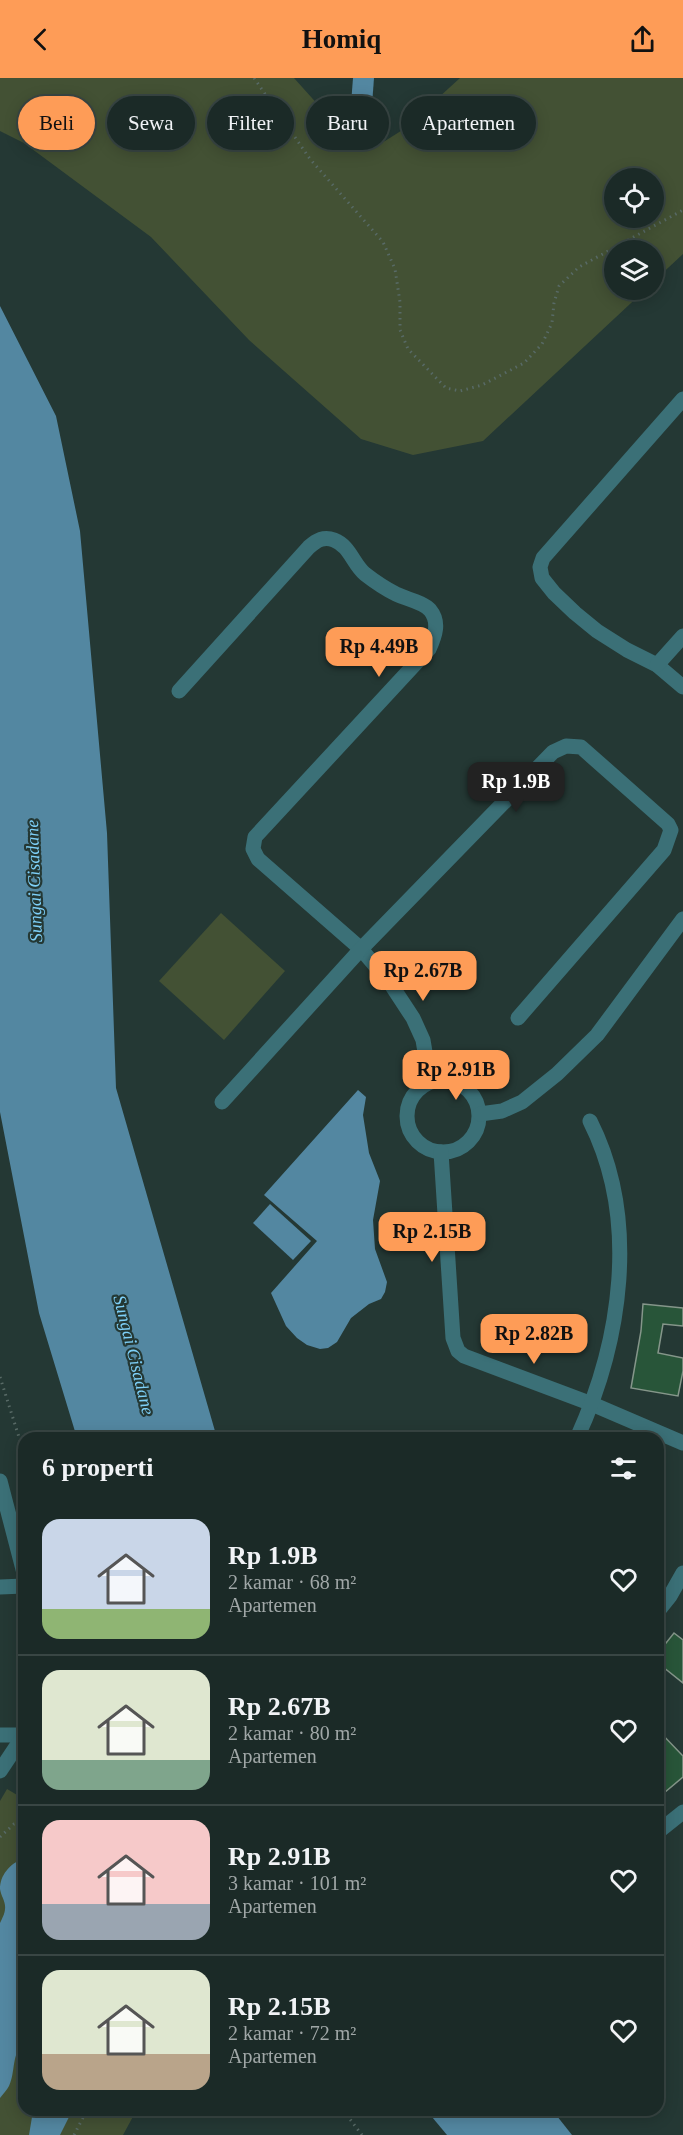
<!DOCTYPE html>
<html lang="id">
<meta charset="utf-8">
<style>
:root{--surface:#1b2a27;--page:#24322f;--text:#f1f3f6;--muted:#a0a7a7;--line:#394644;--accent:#fe9c57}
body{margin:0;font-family:Georgia,serif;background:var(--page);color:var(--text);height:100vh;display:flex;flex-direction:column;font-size:22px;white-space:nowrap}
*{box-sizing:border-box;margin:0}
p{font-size:20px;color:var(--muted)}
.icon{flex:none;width:33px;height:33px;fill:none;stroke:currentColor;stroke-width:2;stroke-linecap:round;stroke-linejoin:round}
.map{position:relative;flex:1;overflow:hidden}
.drawer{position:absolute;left:18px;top:1354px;width:646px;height:684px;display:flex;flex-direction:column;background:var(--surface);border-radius:18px;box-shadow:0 3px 15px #0003,0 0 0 2px var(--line)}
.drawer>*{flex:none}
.top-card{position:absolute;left:18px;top:18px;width:648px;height:54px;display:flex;gap:12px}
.controls{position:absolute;left:604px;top:90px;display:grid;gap:12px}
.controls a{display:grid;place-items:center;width:60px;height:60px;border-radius:50%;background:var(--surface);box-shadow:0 3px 15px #0003,0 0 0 2px var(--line);font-size:30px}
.price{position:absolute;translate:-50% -51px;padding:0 14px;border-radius:12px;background:var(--accent);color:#111;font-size:20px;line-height:39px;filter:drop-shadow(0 2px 3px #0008)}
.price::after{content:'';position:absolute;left:50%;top:36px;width:18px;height:14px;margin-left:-9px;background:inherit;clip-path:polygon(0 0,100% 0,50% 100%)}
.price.on{background:#222;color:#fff}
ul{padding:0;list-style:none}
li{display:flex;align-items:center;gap:18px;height:150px;padding:0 24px}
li+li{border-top:2px solid var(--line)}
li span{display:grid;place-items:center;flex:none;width:168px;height:120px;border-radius:18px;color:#555}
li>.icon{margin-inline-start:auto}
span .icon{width:72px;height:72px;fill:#fffc;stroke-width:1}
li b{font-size:26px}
h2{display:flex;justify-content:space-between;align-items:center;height:72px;padding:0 24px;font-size:26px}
.chip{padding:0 21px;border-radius:27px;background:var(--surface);box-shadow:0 3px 15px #0003,0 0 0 2px var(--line);font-size:21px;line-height:54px}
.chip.on{background:var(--accent);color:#111}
header{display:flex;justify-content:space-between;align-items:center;height:78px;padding:0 24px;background:var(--accent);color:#111;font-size:27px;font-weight:600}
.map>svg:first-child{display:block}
.green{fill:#435134;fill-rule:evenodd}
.water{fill:#5387a1}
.building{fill:#285539;stroke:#85968a;stroke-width:1.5}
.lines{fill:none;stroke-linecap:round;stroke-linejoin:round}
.path{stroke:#586a66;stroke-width:3;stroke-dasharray:1.5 4.5;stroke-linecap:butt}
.minor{stroke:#3b7077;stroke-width:15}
.labels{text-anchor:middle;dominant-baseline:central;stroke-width:4.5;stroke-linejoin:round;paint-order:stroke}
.water-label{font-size:18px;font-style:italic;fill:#7ed0f8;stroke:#243834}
</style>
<header><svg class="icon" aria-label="back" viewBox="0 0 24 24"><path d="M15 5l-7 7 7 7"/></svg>Homiq<svg class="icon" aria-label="share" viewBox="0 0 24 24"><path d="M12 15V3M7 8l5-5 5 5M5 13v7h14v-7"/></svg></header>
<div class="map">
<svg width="683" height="2057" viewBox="0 0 683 2057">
<rect width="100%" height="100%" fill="#243834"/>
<g class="green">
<path d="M 0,0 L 294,0 L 347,59 L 365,68 L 385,63 L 404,51 L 460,0 L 683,0 L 683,176 L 654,203 L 654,172 L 615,172 L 615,212 L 645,212 L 483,363 L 413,377 L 361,361 L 249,262 L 151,159 L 24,65 L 0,53 ZM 615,100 L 654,100 L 654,140 L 615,140 Z"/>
<path d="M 221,835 L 285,893 L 224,962 L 159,903 Z"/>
<path d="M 7,1711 L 24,1721 L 24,2032 L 136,2033 L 123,2057 L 0,2057 L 0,1723 Z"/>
</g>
<g class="water">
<path d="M 353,0 L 374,0 L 372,27 L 351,26 Z"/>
<path d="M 0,228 L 56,338 L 80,453 L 107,755 L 116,1010 L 217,1360 L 77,1360 L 39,1235 L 0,1034 Z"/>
<path d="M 358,1012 L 366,1019 L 363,1037 L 369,1075 L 380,1103 L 373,1142 L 375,1171 L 387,1204 L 385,1214 L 381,1221 L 369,1226 L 351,1240 L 337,1264 L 328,1270 L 320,1271 L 307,1267 L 297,1260 L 286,1248 L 271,1215 L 317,1163 L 264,1117 Z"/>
<path d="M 270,1126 L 311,1163 L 293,1182 L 253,1145 Z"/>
<path d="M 22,1781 L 24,1781 L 24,1880 C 19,1891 17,1899 18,1910 L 24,1915 L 24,1965 C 11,1976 16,1993 9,2008 C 7,2012 3,2016 0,2020 L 0,1845 C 2,1841 5,1835 5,1831 C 6,1824 1,1818 0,1811 C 0,1797 10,1786 22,1781 Z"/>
<path d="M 33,2033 L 33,2032 L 72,2033 L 60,2057 L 29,2057 Z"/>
<path d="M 427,2033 L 553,2033 L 572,2057 L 447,2057 Z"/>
</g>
<g class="building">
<path d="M 643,1226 L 683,1230 L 683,1248 L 663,1246 L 658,1275 L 683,1280 L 683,1293 L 678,1318 L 631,1310 L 641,1253 Z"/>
<path d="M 674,1555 L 683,1562 L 683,1605 L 658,1585 L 658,1575 Z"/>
<path d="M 658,1652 L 683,1678 L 683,1699 L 658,1720 Z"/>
</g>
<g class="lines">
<g class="path">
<path d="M 254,0 L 310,81 L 383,164 L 395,191 L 400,224 L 400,252 L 408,271 L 446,310 L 460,313 L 482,307 L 524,285 L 542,266 L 552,245 L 554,225 L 559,208 L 579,189 L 683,132"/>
<path d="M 0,1299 L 24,1375"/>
<path d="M 0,1759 L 14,1746 L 24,1744"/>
<path d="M 343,2032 L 362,2057"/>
<path d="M 74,2057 L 87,2032"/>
</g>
<g class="minor">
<path d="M 683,321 L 543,480 L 540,489 L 542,500 L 554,515 L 575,535 L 597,553 L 627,572 L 657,587 L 683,609"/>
<path d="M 657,587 L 683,558"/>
<path d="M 179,613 L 309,469 C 317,462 324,458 334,462 C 350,468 353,486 365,496 C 374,503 386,511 396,516 C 406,521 423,524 430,532 C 440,544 435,558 429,571 L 255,759 L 253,771 L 258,781 L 361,871 L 390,905 L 413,940 L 423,962 L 430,1004"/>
<circle cx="443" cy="1038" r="36"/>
<path d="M 222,1024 L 361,871 L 553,674 L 566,668 L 581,669 L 668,746 L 671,752 L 664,772 L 518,940"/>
<path d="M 480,1036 L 502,1033 L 522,1024 L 557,996 L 597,957 L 683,841"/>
<path d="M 441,1074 L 453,1260 L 458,1273 L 464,1278 L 592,1326 L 683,1365"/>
<path d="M 577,1360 C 621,1264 640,1142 590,1043"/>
<path d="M 0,1403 L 24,1495"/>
<path d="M 0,1509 L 24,1508"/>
<path d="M 658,1533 L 670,1518 L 683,1495"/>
<path d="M 0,1657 L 24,1657"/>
<path d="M 0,1693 L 24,1657"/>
<path d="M 658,1754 L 683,1734"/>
</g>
</g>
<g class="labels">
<g class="water-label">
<text transform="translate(34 803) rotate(-92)">Sungai Cisadane</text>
<text transform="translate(134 1277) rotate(76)">Sungai Cisadane</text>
</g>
</g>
</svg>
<div class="controls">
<a><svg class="icon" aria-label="locate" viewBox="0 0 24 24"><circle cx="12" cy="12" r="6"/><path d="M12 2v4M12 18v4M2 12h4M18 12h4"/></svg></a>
<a><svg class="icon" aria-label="layers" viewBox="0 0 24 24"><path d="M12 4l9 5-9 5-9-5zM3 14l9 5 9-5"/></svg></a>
</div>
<b class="price" style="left:379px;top:600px">Rp 4.49B</b>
<b class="price on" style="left:516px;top:735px">Rp 1.9B</b>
<b class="price" style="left:423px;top:924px">Rp 2.67B</b>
<b class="price" style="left:456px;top:1023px">Rp 2.91B</b>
<b class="price" style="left:432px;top:1185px">Rp 2.15B</b>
<b class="price" style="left:534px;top:1287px">Rp 2.82B</b>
<div class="top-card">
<a class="chip on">Beli</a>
<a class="chip">Sewa</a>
<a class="chip">Filter</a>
<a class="chip">Baru</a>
<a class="chip">Apartemen</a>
</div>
<section class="drawer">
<h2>6 properti<svg class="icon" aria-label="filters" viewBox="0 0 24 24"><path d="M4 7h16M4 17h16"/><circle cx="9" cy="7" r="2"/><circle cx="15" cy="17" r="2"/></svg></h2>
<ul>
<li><span style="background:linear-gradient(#c9d6e8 75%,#8fb573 0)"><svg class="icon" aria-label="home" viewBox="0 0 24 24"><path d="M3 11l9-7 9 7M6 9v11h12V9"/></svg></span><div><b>Rp 1.9B</b><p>2 kamar · 68 m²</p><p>Apartemen</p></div><svg class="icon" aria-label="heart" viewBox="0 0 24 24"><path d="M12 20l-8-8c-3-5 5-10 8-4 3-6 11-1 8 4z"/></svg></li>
<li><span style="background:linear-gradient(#dfe7d0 75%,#7fa58c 0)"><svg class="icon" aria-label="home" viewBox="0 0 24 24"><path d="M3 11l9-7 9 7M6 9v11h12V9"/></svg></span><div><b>Rp 2.67B</b><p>2 kamar · 80 m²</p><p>Apartemen</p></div><svg class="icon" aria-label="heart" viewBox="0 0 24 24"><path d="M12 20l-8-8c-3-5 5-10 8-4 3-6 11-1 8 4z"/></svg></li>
<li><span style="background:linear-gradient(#f6c9c9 70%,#9aa5b1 0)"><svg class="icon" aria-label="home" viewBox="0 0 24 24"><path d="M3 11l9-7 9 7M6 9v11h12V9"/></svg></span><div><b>Rp 2.91B</b><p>3 kamar · 101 m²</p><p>Apartemen</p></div><svg class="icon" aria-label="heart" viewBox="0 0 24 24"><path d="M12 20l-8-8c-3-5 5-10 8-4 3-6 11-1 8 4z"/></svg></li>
<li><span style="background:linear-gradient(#dfe7d0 70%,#b9a48a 0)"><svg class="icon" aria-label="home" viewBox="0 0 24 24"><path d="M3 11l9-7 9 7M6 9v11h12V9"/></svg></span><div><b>Rp 2.15B</b><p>2 kamar · 72 m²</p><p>Apartemen</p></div><svg class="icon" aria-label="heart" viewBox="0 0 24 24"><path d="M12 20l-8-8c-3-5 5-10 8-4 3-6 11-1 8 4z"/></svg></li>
</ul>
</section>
</div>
